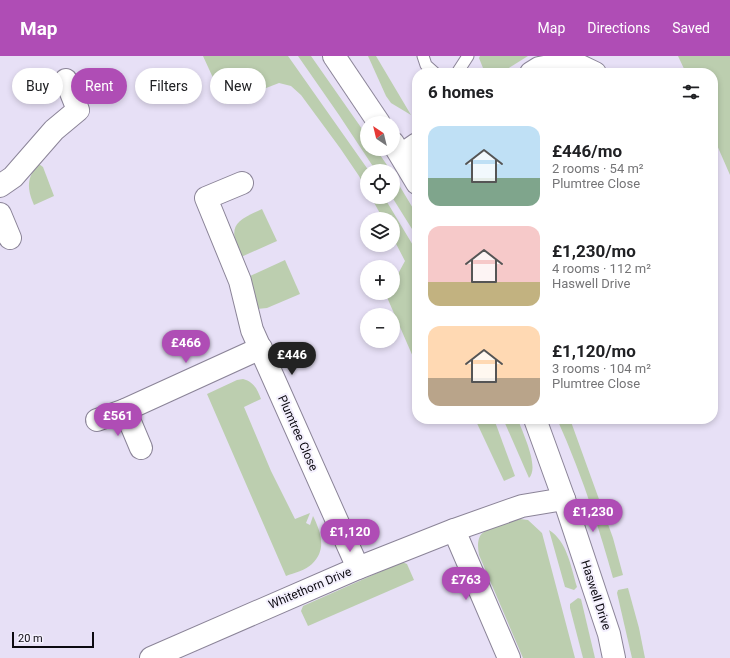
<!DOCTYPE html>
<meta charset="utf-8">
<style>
:root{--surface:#fff;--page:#f6f6f6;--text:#202124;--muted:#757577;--accent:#af4db5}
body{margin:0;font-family:Roboto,sans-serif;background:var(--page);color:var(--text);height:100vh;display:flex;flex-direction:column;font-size:15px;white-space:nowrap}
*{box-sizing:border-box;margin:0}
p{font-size:13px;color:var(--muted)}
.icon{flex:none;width:22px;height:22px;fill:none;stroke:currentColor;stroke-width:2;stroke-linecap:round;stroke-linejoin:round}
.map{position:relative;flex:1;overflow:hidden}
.details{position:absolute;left:412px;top:12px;width:306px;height:356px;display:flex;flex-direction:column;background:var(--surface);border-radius:16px;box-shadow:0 2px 6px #0003}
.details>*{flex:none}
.top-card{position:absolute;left:12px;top:12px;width:340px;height:36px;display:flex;gap:8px}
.needle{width:26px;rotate:325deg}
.controls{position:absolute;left:360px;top:60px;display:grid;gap:8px}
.controls a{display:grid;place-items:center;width:40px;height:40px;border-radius:50%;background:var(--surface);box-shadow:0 2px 6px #0003;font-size:20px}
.scale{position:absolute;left:12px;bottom:10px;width:82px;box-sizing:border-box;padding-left:4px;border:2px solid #0c0a11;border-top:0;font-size:11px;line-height:14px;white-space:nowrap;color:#0c0a11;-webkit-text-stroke:3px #f3effd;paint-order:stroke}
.price{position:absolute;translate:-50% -34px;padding:0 9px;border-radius:14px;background:var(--accent);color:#fff;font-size:13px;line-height:26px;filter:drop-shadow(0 1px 2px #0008)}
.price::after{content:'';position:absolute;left:50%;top:24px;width:12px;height:9px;margin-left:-6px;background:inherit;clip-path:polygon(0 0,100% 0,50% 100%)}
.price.active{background:#222;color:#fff}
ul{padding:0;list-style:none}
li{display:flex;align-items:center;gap:12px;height:100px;padding:0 16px}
li span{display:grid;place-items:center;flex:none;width:112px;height:80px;border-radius:12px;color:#555}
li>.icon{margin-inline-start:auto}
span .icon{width:48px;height:48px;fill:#fffc;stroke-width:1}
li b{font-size:17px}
h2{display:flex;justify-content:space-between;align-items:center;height:48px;padding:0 16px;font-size:17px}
.pill{padding:0 14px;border-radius:18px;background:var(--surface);box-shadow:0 2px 6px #0003;font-size:14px;line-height:36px}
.pill.active{background:var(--accent);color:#fff}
header{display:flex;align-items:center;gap:24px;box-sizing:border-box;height:56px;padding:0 20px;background:var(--accent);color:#fff}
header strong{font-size:19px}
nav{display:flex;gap:22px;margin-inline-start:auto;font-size:14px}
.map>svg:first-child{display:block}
.green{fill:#bcceaf}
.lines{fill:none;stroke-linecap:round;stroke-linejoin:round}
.lane-casing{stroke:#8b8498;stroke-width:13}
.street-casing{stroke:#8b8498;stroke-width:24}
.lane{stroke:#fff;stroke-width:11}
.street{stroke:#fff;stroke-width:22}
.labels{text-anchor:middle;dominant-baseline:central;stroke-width:4;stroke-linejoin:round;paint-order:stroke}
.street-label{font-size:12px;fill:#0c0a11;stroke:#f3effd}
</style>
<header>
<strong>Map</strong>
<nav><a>Map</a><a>Directions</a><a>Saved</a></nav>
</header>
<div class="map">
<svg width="730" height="602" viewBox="0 0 730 602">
<rect width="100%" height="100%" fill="#e7e0f6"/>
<g class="green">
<path d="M 203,0 L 288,0 L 369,115 L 367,115 L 367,135 L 359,120 L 340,92 L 301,39 L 291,30 L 279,27 L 225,48 Z"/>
<path d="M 298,0 L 311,0 L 367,80 L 367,93 L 376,93 L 391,115 L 376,115 L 339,59 Z"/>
<path d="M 368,0 L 376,0 L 411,59 L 391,47 L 386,40 Z"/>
<path d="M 480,0 L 528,0 L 501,17 L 485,17 L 479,2 Z"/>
<path d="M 678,0 L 730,0 L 730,119 L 713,80 L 713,17 L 686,17 Z"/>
<path d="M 39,108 L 43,111 L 54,140 L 34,149 C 27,133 26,121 39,108 Z"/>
<path d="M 393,119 L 417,159 L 417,181 L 392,141 Z"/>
<path d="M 371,141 L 384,141 L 417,196 L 417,310 L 386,239 L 388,237 L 393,237 L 393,227 L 405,205 L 393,182 L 393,163 L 383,163 Z"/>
<path d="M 262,153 L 277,185 L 241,201 C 228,170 233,166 262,153 Z"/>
<path d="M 285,204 L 300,238 L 267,252 L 257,253 L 248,221 Z"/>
<path d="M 243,323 C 254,326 257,333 261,343 L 244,351 L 271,415 L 295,463 L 310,457 L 306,467 L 310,469 L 313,460 C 321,476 327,494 312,508 C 306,514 294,517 286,520 L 207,338 L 237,324 Z"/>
<path d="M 475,363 L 494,363 L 515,420 L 504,425 Z"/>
<path d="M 504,363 L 518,363 C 522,376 540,411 529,422 L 504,365 Z"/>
<path d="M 557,363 L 570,363 L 613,482 L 623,519 L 613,522 C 598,468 580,414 557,363 Z"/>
<path d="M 520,463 L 528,464 L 542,477 L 575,602 L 523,602 L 479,499 C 478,493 477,486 480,480 C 484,472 510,466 520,463 Z"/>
<path d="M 549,474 C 567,485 571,511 577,531 L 574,534 L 565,531 Z"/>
<path d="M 402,506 L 407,508 L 414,524 L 308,570 L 301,555 L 303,550 Z"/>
<path d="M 628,532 L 639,572 L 645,602 L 632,602 L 617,537 L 618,534 Z"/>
<path d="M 578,542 L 581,543 L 595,602 L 583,602 L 570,552 L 570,548 Z"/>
</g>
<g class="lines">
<g class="lane-casing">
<g id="lane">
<path d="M 423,0 L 426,9 L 435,17"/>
<path d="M 457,17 L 468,0"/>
</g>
</g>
<g class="street-casing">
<g id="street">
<path d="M 334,0 L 379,67"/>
<path d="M 531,17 L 539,12 L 572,6 L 595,17"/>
<path d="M 393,87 L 417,127"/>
<path d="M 401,99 L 417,88"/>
<path d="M 242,127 L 206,142 L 240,225 L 252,274 L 358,512"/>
<path d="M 0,130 L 13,121 L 54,74 L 78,54 L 66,24"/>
<path d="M 0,158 L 10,182"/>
<path d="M 125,354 L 261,292"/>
<path d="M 535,363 L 564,443 L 609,578 L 614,602"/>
<path d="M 97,364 L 125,354 L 141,392"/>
<path d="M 454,474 L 509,602"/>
<path d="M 151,602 L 358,512 L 454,474 L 522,450 L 564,443"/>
</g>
</g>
<use href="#lane" class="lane"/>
<use href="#street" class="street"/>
</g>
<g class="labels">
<g class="street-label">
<text transform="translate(298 377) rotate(66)">Plumtree Close</text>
<text transform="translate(310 532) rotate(-23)">Whitethorn Drive</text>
<text transform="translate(596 539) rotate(72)">Haswell Drive</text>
</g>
</g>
</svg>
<div class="controls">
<a><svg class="needle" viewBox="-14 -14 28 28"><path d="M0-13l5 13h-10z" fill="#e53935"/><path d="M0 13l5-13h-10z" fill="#757577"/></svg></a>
<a><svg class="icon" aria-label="locate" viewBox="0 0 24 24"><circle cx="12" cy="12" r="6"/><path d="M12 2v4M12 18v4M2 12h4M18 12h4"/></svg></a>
<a><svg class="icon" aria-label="layers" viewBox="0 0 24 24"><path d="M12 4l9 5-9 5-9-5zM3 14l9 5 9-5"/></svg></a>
<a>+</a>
<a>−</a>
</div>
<div class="scale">20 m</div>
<b class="price" style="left:186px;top:308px">£466</b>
<b class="price active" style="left:292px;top:320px">£446</b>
<b class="price" style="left:118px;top:381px">£561</b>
<b class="price" style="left:593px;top:477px">£1,230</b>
<b class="price" style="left:350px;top:497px">£1,120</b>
<b class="price" style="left:466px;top:545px">£763</b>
<div class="top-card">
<a class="pill">Buy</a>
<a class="pill active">Rent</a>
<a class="pill">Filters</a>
<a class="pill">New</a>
</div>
<section class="details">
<h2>6 homes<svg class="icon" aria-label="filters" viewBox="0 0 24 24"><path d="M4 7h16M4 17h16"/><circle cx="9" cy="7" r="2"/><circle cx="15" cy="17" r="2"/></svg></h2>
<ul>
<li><span style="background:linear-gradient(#bfe0f5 65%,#7fa58c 0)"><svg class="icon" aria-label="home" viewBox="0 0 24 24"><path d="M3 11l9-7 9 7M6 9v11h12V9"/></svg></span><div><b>£446/mo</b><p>2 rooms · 54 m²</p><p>Plumtree Close</p></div></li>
<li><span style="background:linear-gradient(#f6c9c9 70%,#c2b280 0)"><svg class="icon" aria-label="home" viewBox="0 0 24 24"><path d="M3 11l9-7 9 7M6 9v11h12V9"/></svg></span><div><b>£1,230/mo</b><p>4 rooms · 112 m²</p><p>Haswell Drive</p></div></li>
<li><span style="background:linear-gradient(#ffd9b3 65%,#b9a48a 0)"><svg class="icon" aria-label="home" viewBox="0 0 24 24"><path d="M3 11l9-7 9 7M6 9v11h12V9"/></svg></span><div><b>£1,120/mo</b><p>3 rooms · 104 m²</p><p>Plumtree Close</p></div></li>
</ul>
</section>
</div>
